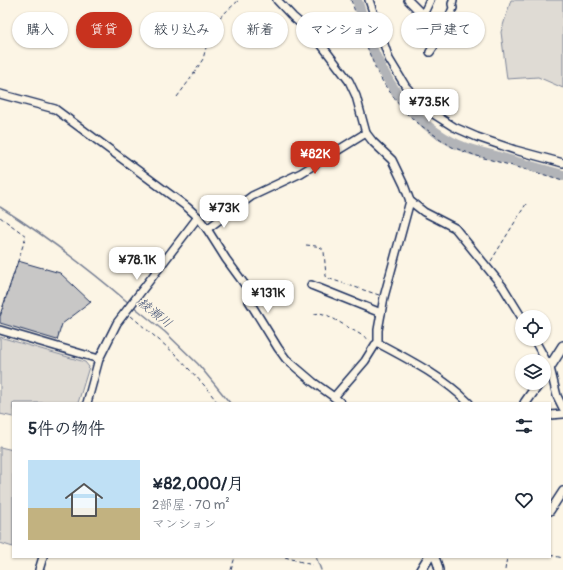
<!DOCTYPE html>
<html lang="ja">
<meta charset="utf-8">
<style>
:root{--surface:#fff;--page:#f6f6f7;--text:#1f2937;--muted:#747a83;--line:#e0e1e3;--accent:#c8321e}
body{margin:0;font-family:Pangolin,"Klee One",sans-serif;background:var(--page);color:var(--text);height:100vh;display:flex;flex-direction:column;font-size:15px;white-space:nowrap}
*{box-sizing:border-box;margin:0}
p{font-size:13px;color:var(--muted)}
.icon{flex:none;width:22px;height:22px;fill:none;stroke:currentColor;stroke-width:2;stroke-linecap:round;stroke-linejoin:round}
.map{position:relative;flex:1;overflow:hidden}
.panel{position:absolute;left:12px;top:402px;width:539px;height:156px;display:flex;flex-direction:column;background:var(--surface);border-radius:0px;box-shadow:0 1px 3px #0004}
.panel>*{flex:none}
.guide{position:absolute;left:12px;top:12px;width:539px;height:36px;display:flex;gap:8px}
.controls{position:absolute;left:515px;top:310px;display:grid;gap:8px}
.controls a{display:grid;place-items:center;width:36px;height:36px;border-radius:50%;background:var(--surface);box-shadow:0 1px 3px #0004;font-size:20px}
.price{position:absolute;translate:-50% -34px;padding:0 9px;border-radius:8px;background:#fff;color:#222;font-size:13px;line-height:26px;filter:drop-shadow(0 1px 2px #0008)}
.price::after{content:'';position:absolute;left:50%;top:24px;width:12px;height:9px;margin-left:-6px;background:inherit;clip-path:polygon(0 0,100% 0,50% 100%)}
.price.active{background:var(--accent);color:#fff}
ul{padding:0;list-style:none}
li{display:flex;align-items:center;gap:12px;height:100px;padding:0 16px}
li+li{border-top:1px solid var(--line)}
li span{display:grid;place-items:center;flex:none;width:112px;height:80px;border-radius:0px;color:#555}
li>.icon{margin-inline-start:auto}
span .icon{width:48px;height:48px;fill:#fffc;stroke-width:1}
li b{font-size:17px}
h2{display:flex;justify-content:space-between;align-items:center;height:48px;padding:0 16px;font-size:17px}
.pill{padding:0 14px;border-radius:18px;background:var(--surface);box-shadow:0 1px 3px #0004;font-size:14px;line-height:36px}
.pill.active{background:var(--accent);color:#fff}
.map>svg:first-child{display:block}
.green{fill:#dfdbd4;stroke:#7d8599}
.lines{fill:none;stroke-linecap:round;stroke-linejoin:round}
.stream{stroke:#767f94;stroke-width:1.5}
.river{stroke:#b2b4b8;stroke-width:10}
.building{fill:#c8c7c6;stroke:#1b2f5e}
.minor-casing{stroke:#1b2f5e;stroke-width:10}
.major-casing{stroke:#1b2f5e;stroke-width:12}
.path{stroke:#1b2f5e;stroke-width:1;stroke-dasharray:4 3;stroke-linecap:butt}
.minor{stroke:#fcf5e5;stroke-width:7}
.major{stroke:#fcf5e5;stroke-width:9}
.labels{text-anchor:middle;dominant-baseline:central;stroke-width:3;stroke-linejoin:round;paint-order:stroke}
.water-label{font-size:13px;font-style:italic;fill:#485779;stroke:#fcf5e5}
</style>
<div class="map">
<svg width="563" height="570" viewBox="0 0 563 570">
<rect width="100%" height="100%" fill="#fcf5e5"/>
<filter id="ink" filterUnits="userSpaceOnUse"><feTurbulence type="fractalNoise" baseFrequency=".025" numOctaves="2"/><feDisplacementMap in="SourceGraphic" scale="8" xChannelSelector="R" yChannelSelector="G"/><feConvolveMatrix kernelMatrix="1 2 1 2 8 2 1 2 1" color-interpolation-filters="sRGB"/></filter>
<g filter="url(#ink)">
<g class="green">
<path d="M 511,0 L 563,0 L 563,88 L 538,77 L 507,79 L 501,32 Z"/>
<path d="M 0,337 L 85,362 L 89,367 L 78,403 L 13,403 L 13,417 L 0,414 Z"/>
<path d="M 0,447 L 13,450 L 13,547 L 0,543 Z"/>
</g>
<g class="lines">
<g class="stream">
<path d="M 0,207 C 46,236 89,269 130,304"/>
<path d="M 133,306 L 165,332 L 198,364 L 230,403"/>
<path d="M 316,557 L 321,570"/>
</g>
<path class="river" d="M 357,0 C 363,17 367,36 374,52 C 391,93 423,132 466,148 C 477,152 488,154 499,157 C 520,163 542,169 563,175"/>
</g>
<path class="building" d="M 18,261 L 60,273 L 91,302 L 62,324 L 57,340 L 0,323 L 0,315 Z"/>
<g class="lines">
<g class="minor-casing">
<g id="minor">
<path d="M 277,0 L 293,17 L 314,35 L 349,81 L 356,96 L 366,133 L 373,142 L 392,160 L 404,185 L 410,201 L 424,212 L 455,228 L 503,287 L 522,318"/>
<path d="M 369,0 L 389,59 L 406,87 L 432,113 L 454,127 L 477,137 L 515,150 L 563,163"/>
<path d="M 408,0 L 442,34"/>
<path d="M 423,15 L 430,0"/>
<path d="M 430,52 L 442,34 L 453,8 L 452,4 L 453,0"/>
<path d="M 0,94 L 55,109 L 187,207 L 198,217 L 207,229 L 252,196 L 301,173 L 366,133"/>
<path d="M 207,229 L 226,259 L 248,289 L 249,301 L 278,348 L 286,359 L 313,382 L 334,397 L 341,403"/>
<path d="M 311,285 L 381,313"/>
<path d="M 0,330 L 99,359"/>
<path d="M 534,339 L 550,368 L 557,396 L 563,408"/>
<path d="M 378,343 L 378,330 L 384,297 L 410,201"/>
<path d="M 334,397 L 365,361 L 375,345 L 378,343 C 410,360 443,377 469,403"/>
<path d="M 87,403 L 99,359 L 117,323 L 198,217"/>
<path d="M 550,415 L 563,414"/>
<path d="M 550,511 L 563,491"/>
<path d="M 434,557 C 437,560 438,566 439,570"/>
<path d="M 39,570 L 43,557"/>
</g>
</g>
<g class="major-casing">
<g id="major">
<path d="M 544,376 L 563,346"/>
<path d="M 525,403 L 539,383"/>
<path d="M 421,570 L 429,557"/>
</g>
</g>
<g class="path">
<path d="M 351,0 L 370,55 L 378,74 L 386,87 L 407,114 L 423,127 L 452,147 L 477,156 L 563,180"/>
<path d="M 177,97 L 191,78 L 203,59 L 209,36 L 217,20 L 239,0"/>
<path d="M 0,217 L 26,236 L 0,317"/>
<path d="M 306,245 C 313,246 321,245 324,251 L 326,276 L 327,278 L 379,295"/>
<path d="M 491,261 L 526,204"/>
<path d="M 314,314 L 320,313 L 327,315 L 370,340"/>
<path d="M 131,316 L 174,353 L 204,385 L 218,403"/>
<path d="M 550,555 L 563,558"/>
<path d="M 285,557 L 312,565"/>
<path d="M 231,570 L 235,557"/>
<path d="M 505,570 L 507,557"/>
</g>
<use href="#minor" class="minor"/>
<use href="#major" class="major"/>
</g>
</g>
<g class="labels">
<g class="water-label">
<text transform="translate(155 313) rotate(39)">綾瀬川</text>
</g>
</g>
</svg>
<div class="controls">
<a><svg class="icon" aria-label="locate" viewBox="0 0 24 24"><circle cx="12" cy="12" r="6"/><path d="M12 2v4M12 18v4M2 12h4M18 12h4"/></svg></a>
<a><svg class="icon" aria-label="layers" viewBox="0 0 24 24"><path d="M12 4l9 5-9 5-9-5zM3 14l9 5 9-5"/></svg></a>
</div>
<b class="price" style="left:429px;top:123px">¥73.5K</b>
<b class="price active" style="left:315px;top:175px">¥82K</b>
<b class="price" style="left:224px;top:229px">¥73K</b>
<b class="price" style="left:137px;top:281px">¥78.1K</b>
<b class="price" style="left:268px;top:314px">¥131K</b>
<div class="guide">
<a class="pill">購入</a>
<a class="pill active">賃貸</a>
<a class="pill">絞り込み</a>
<a class="pill">新着</a>
<a class="pill">マンション</a>
<a class="pill">一戸建て</a>
</div>
<section class="panel">
<h2>5件の物件<svg class="icon" aria-label="filters" viewBox="0 0 24 24"><path d="M4 7h16M4 17h16"/><circle cx="9" cy="7" r="2"/><circle cx="15" cy="17" r="2"/></svg></h2>
<ul>
<li><span style="background:linear-gradient(#bfe0f5 60%,#c2b280 0)"><svg class="icon" aria-label="home" viewBox="0 0 24 24"><path d="M3 11l9-7 9 7M6 9v11h12V9"/></svg></span><div><b>¥82,000/月</b><p>2部屋 · 70 m²</p><p>マンション</p></div><svg class="icon" aria-label="heart" viewBox="0 0 24 24"><path d="M12 20l-8-8c-3-5 5-10 8-4 3-6 11-1 8 4z"/></svg></li>
</ul>
</section>
</div>
